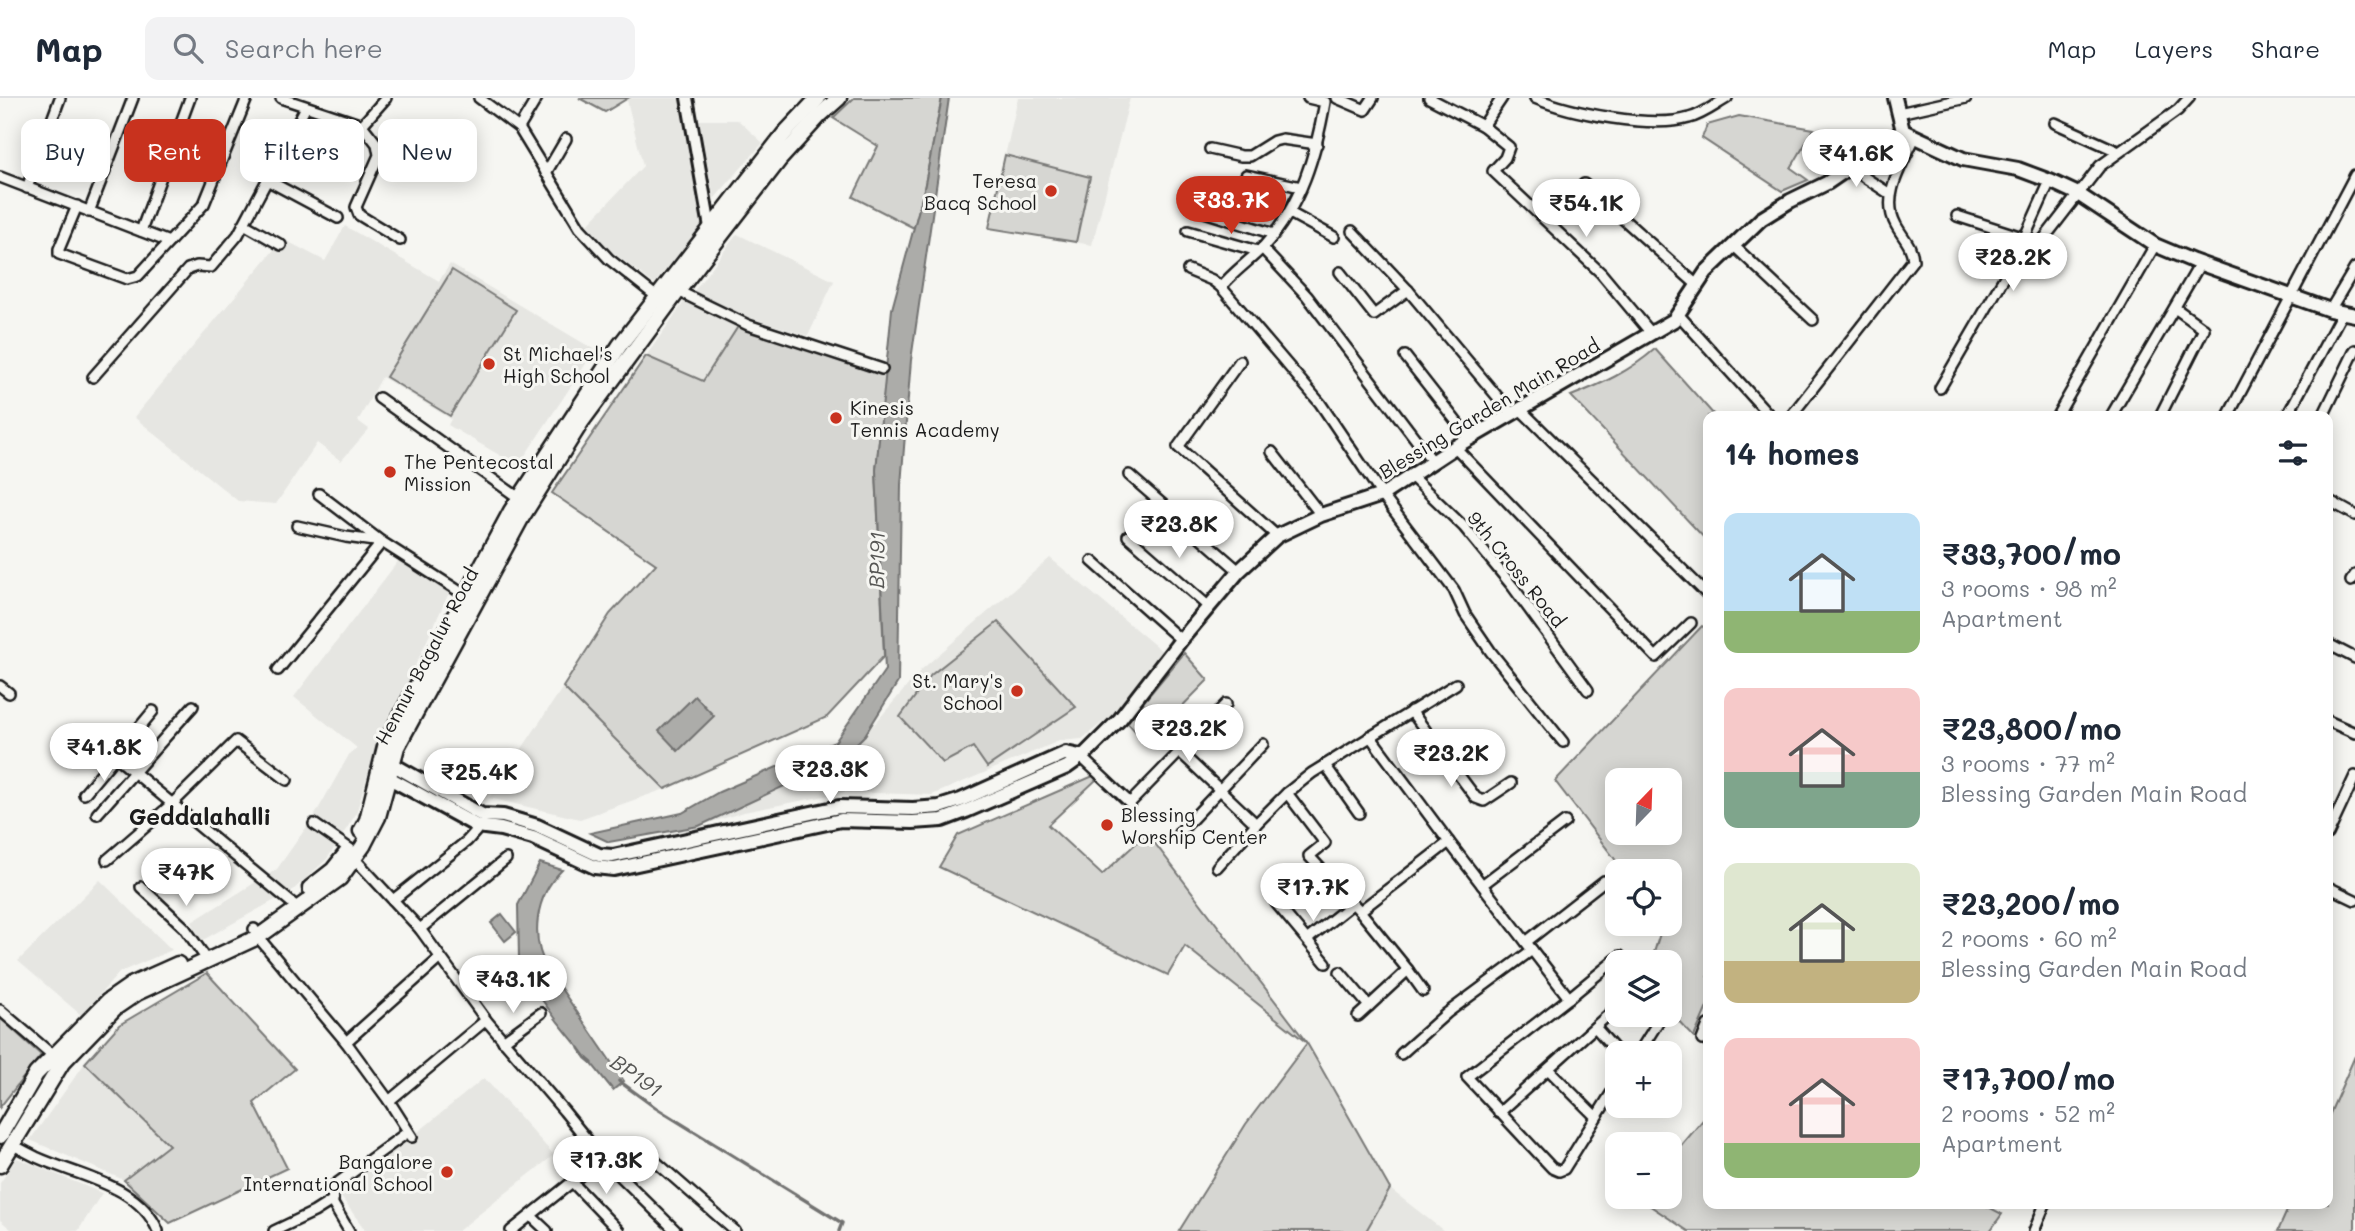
<!DOCTYPE html>
<meta charset="utf-8">
<style>
:root{--surface:#fff;--page:#f2f2f3;--text:#1f2937;--muted:#747a83;--line:#e0e1e3;--accent:#c8321e}
body{margin:0;font-family:Mali,sans-serif;background:var(--page);color:var(--text);height:100vh;display:flex;flex-direction:column;font-size:26px;white-space:nowrap}
*{box-sizing:border-box;margin:0}
p{font-size:23px;color:var(--muted)}
.icon{flex:none;width:38px;height:38px;fill:none;stroke:currentColor;stroke-width:2;stroke-linecap:round;stroke-linejoin:round}
.map{position:relative;flex:1;overflow:hidden}
.sheet{position:absolute;left:1703px;top:313px;width:630px;height:798px;display:flex;flex-direction:column;background:var(--surface);border-radius:14px;box-shadow:0 4px 18px #0003}
.sheet>*{flex:none}
.top-card{position:absolute;left:21px;top:21px;width:665px;height:63px;display:flex;gap:14px}
.needle{width:46px;rotate:23deg}
.buttons{position:absolute;left:1605px;top:670px;display:grid;gap:14px}
.buttons a{display:grid;place-items:center;width:77px;height:77px;border-radius:14px;background:var(--surface);box-shadow:0 4px 18px #0003;font-size:35px}
.price{position:absolute;translate:-50% -60px;padding:0 16px;border-radius:24px;background:#fff;color:#222;font-size:23px;line-height:46px;filter:drop-shadow(0 2px 4px #0008)}
.price::after{content:'';position:absolute;left:50%;top:42px;width:21px;height:16px;margin-left:-10px;background:inherit;clip-path:polygon(0 0,100% 0,50% 100%)}
.price.on{background:var(--accent);color:#fff}
ul{padding:0;list-style:none}
li{display:flex;align-items:center;gap:21px;height:175px;padding:0 21px}
li span{display:grid;place-items:center;flex:none;width:196px;height:140px;border-radius:14px;color:#555}
li>.icon{margin-inline-start:auto}
span .icon{width:84px;height:84px;fill:#fffc;stroke-width:1}
li b{font-size:30px}
h2{display:flex;justify-content:space-between;align-items:center;height:84px;padding:0 21px;font-size:30px}
.pill{padding:0 24px;border-radius:14px;background:var(--surface);box-shadow:0 4px 18px #0003;font-size:24px;line-height:63px}
.pill.on{background:var(--accent);color:#fff}
header{display:flex;align-items:center;gap:42px;box-sizing:border-box;height:98px;padding:0 35px;background:var(--surface);border-bottom:2px solid var(--line)}
header strong{font-size:33px}
nav{display:flex;gap:38px;margin-inline-start:auto;font-size:24px}
.search{width:490px;height:63px;background:var(--page);display:flex;align-items:center;gap:18px;box-sizing:border-box;padding:0 24px;border-radius:14px;color:var(--muted);font-size:26px}
.map>svg:first-child{display:block}
.built{fill:#e6e6e2}
.green{fill:#d6d6d2;stroke:#797977;stroke-width:2;fill-rule:evenodd}
.water{fill:#acaca9;stroke:#727271;stroke-width:2}
.lines{fill:none;stroke-linecap:round;stroke-linejoin:round}
.stream{stroke:#727271;stroke-width:3.5}
.minor-casing{stroke:#1c1c1c;stroke-width:14}
.tertiary-casing{stroke:#1c1c1c;stroke-width:16}
.secondary-casing{stroke:#1c1c1c;stroke-width:18}
.primary-casing{stroke:#1c1c1c;stroke-width:19}
.minor{stroke:#f6f6f2;stroke-width:9}
.tertiary{stroke:#f6f6f2;stroke-width:10}
.secondary{stroke:#f6f6f2;stroke-width:12}
.primary{stroke:#f6f6f2;stroke-width:14}
.poi-dot{fill:#c8321e;stroke:#f6f6f2;stroke-width:2.5}
.labels{text-anchor:middle;dominant-baseline:central;stroke-width:6;stroke-linejoin:round;paint-order:stroke}
.poi-label{font-size:19px;fill:#1c1c1c;stroke:#f6f6f2;text-anchor:start}
.street-label{font-size:19px;fill:#1c1c1c;stroke:#f6f6f2}
.water-label{font-size:21px;font-style:italic;fill:#565654;stroke:#f6f6f2}
.quarter-label{font-size:23px;font-weight:bold;fill:#1c1c1c;stroke:#f6f6f2}
</style>
<header>
<strong>Map</strong>
<div class="search"><svg class="icon" aria-label="search" viewBox="0 0 24 24"><circle cx="10" cy="10" r="6"/><path d="M15 15l6 6"/></svg>Search here</div>
<nav><a>Map</a><a>Layers</a><a>Share</a></nav>
</header>
<div class="map">
<svg width="2355" height="1133" viewBox="0 0 2355 1133">
<rect width="100%" height="100%" fill="#f6f6f2"/>
<filter id="ink" filterUnits="userSpaceOnUse"><feTurbulence type="fractalNoise" baseFrequency=".0143" numOctaves="2"/><feDisplacementMap in="SourceGraphic" scale="14" xChannelSelector="R" yChannelSelector="G"/><feConvolveMatrix kernelMatrix="1 2 1 2 8 2 1 2 1" color-interpolation-filters="sRGB"/></filter>
<g filter="url(#ink)">
<g class="built">
<path d="M 628,0 L 681,0 L 702,127 L 654,186 L 598,143 L 588,126 L 643,68 L 627,2 Z"/>
<path d="M 1018,0 L 1130,0 L 1092,147 L 989,130 Z"/>
<path d="M 699,22 L 738,22 L 763,45 L 714,101 Z"/>
<path d="M 345,128 L 439,183 L 450,166 L 595,252 L 518,368 L 448,327 L 451,321 L 382,279 L 358,323 L 369,331 L 341,363 L 317,345 L 276,406 L 238,403 L 134,319 L 283,141 L 325,163 Z"/>
<path d="M 737,136 L 834,183 L 808,238 L 744,218 L 694,193 Z"/>
<path d="M 686,201 L 739,227 L 703,283 L 646,258 Z"/>
<path d="M 1050,460 L 1163,554 L 1114,615 L 1082,641 L 1059,643 L 932,697 L 845,694 L 744,714 L 699,728 L 840,662 L 865,637 L 921,572 Z"/>
<path d="M 399,462 L 449,495 L 373,659 L 356,716 L 327,761 L 293,792 L 201,843 L 192,824 L 277,771 L 315,717 L 350,655 L 357,650 L 294,599 Z"/>
<path d="M 563,589 L 665,691 L 580,721 L 489,700 Z"/>
<path d="M 100,782 L 172,852 L 120,874 L 81,917 L 18,863 Z"/>
<path d="M 85,965 L 169,1047 L 124,1082 L 30,1042 Z"/>
<path d="M 484,980 L 554,1057 L 458,1133 L 366,1133 L 336,1092 L 412,1039 Z"/>
<path d="M 17,1060 L 102,1095 L 78,1133 L 13,1133 L 0,1122 L 0,1085 Z"/>
<path d="M 1390,1091 L 1444,1133 L 1366,1133 Z"/>
</g>
<g class="green">
<path d="M 579,0 L 628,0 L 605,14 Z"/>
<path d="M 854,0 L 942,0 L 923,96 L 914,130 L 853,99 L 878,48 L 833,20 Z"/>
<path d="M 1739,18 L 1814,31 L 1791,70 L 1808,82 L 1782,93 L 1702,40 L 1707,27 Z"/>
<path d="M 1005,57 L 1090,79 L 1076,144 L 989,130 Z"/>
<path d="M 452,172 L 516,212 L 450,318 L 386,279 Z"/>
<path d="M 739,227 L 886,277 L 876,372 L 884,558 L 827,619 L 665,691 L 563,589 L 610,516 L 656,466 L 552,395 L 646,258 L 703,283 Z"/>
<path d="M 1655,251 L 1715,318 L 1708,318 L 1708,444 L 1571,298 C 1602,286 1630,273 1655,251 Z"/>
<path d="M 998,524 L 1076,609 L 987,669 L 973,649 L 943,665 L 900,619 L 931,577 Z"/>
<path d="M 1702,528 L 1708,532 L 1708,907 L 1694,939 L 1670,914 L 1670,864 L 1651,864 L 1663,826 L 1670,826 L 1670,774 L 1624,773 L 1555,683 ZM 1617,682 L 1670,682 L 1670,735 L 1617,735 Z"/>
<path d="M 1184,555 L 1208,582 L 1146,645 L 1127,624 Z"/>
<path d="M 1093,678 L 1096,682 L 1048,727 L 1102,777 L 1147,735 L 1307,945 L 1390,1091 L 1366,1133 L 1179,1133 L 1246,1026 L 1307,945 L 1185,848 L 1168,877 L 939,769 L 958,737 Z"/>
<path d="M 207,875 L 295,971 L 254,1005 L 287,1070 L 170,1125 L 124,1082 L 169,1047 L 85,965 L 119,927 Z"/>
<path d="M 0,920 L 41,957 L 0,1009 Z"/>
<path d="M 2355,958 L 2355,1133 L 2278,1133 L 2290,1106 L 2328,1106 L 2328,1020 Z"/>
<path d="M 1708,1016 L 1708,1106 L 1983,1106 L 2002,1116 L 1990,1133 L 1688,1133 L 1637,1099 L 1670,1099 L 1670,1061 Z"/>
</g>
<g class="water">
<path d="M 942,0 L 949,0 L 911,262 L 901,387 L 898,584 L 865,637 L 840,662 L 699,728 L 609,744 L 590,735 L 682,715 L 719,694 L 835,644 L 885,572 L 876,372 L 892,211 L 923,96 Z"/>
<path d="M 695,598 L 714,618 L 678,653 L 659,633 Z"/>
<path d="M 540,765 L 562,772 C 535,798 529,841 549,873 L 624,983 L 613,992 L 558,924 L 532,888 L 519,861 L 518,807 Z"/>
<path d="M 502,816 L 516,834 L 505,843 L 491,825 Z"/>
</g>
<g class="lines">
<g class="stream">
<path d="M 579,950 L 586,960 L 592,965"/>
<path d="M 619,983 L 656,1010 L 842,1125 L 839,1133"/>
</g>
<g class="minor-casing">
<g id="minor">
<path d="M 281,0 L 362,27 L 386,0"/>
<path d="M 479,0 L 519,30 L 580,130 L 609,161 L 657,199"/>
<path d="M 1337,0 L 1365,12 L 1373,0"/>
<path d="M 1429,0 L 1483,28 L 1509,49 L 1505,60 L 1493,73 L 1601,175 L 1651,235"/>
<path d="M 1535,0 C 1570,15 1652,31 1689,20 C 1702,17 1715,7 1727,0"/>
<path d="M 1899,15 L 1966,0"/>
<path d="M 2055,25 L 2119,54"/>
<path d="M 362,27 L 377,46 L 379,57 L 356,109 L 359,117 L 400,142"/>
<path d="M 1483,28 L 1502,0"/>
<path d="M 519,30 L 537,0"/>
<path d="M 1210,51 L 1241,58 L 1250,58 L 1274,43 L 1282,41 L 1317,46"/>
<path d="M 1862,61 L 1864,79 L 1890,96"/>
<path d="M 546,75 L 566,41"/>
<path d="M 1246,77 L 1301,89"/>
<path d="M 0,79 L 169,144"/>
<path d="M 267,82 L 338,120"/>
<path d="M 1584,86 L 1697,187"/>
<path d="M 27,90 L 60,0"/>
<path d="M 77,108 L 59,151 L 59,156 L 127,181 L 138,178 L 204,106 L 247,0"/>
<path d="M 1198,112 L 1274,136"/>
<path d="M 89,114 L 133,0"/>
<path d="M 1290,115 L 1334,139"/>
<path d="M 1957,118 L 2025,140"/>
<path d="M 244,126 L 281,147"/>
<path d="M 141,133 L 190,0"/>
<path d="M 1188,133 L 1258,153"/>
<path d="M 1352,133 L 1408,192 L 1512,316"/>
<path d="M 1733,147 L 1813,222"/>
<path d="M 2039,147 L 2100,68 L 2178,12 L 2189,0"/>
<path d="M 1262,150 L 1307,198 L 1433,364"/>
<path d="M 1188,172 L 1212,182 L 1221,189 L 1320,305 L 1382,397 L 1454,492 L 1465,516 L 1491,554 L 1563,644"/>
<path d="M 1340,174 L 1374,217 L 1408,192"/>
<path d="M 1221,189 C 1233,174 1251,162 1264,148 C 1301,108 1316,56 1325,4 L 1308,0"/>
<path d="M 678,193 L 748,227 L 882,271"/>
<path d="M 2330,212 L 2355,170"/>
<path d="M 1678,216 L 1770,318"/>
<path d="M 1405,258 L 1470,341"/>
<path d="M 1240,263 L 1178,349 L 1277,438"/>
<path d="M 93,279 L 188,171 L 197,168 L 211,169 L 238,137 L 306,9"/>
<path d="M 1940,290 L 2015,161 L 2050,83"/>
<path d="M 379,300 L 519,400"/>
<path d="M 1521,312 L 1708,497"/>
<path d="M 1791,318 L 1913,162 C 1912,147 1903,140 1896,127 C 1880,98 1903,66 1915,39"/>
<path d="M 2057,318 L 2155,147"/>
<path d="M 2111,318 L 2200,166"/>
<path d="M 2160,318 L 2204,231 L 2175,210"/>
<path d="M 2228,318 L 2355,77"/>
<path d="M 2287,318 L 2342,215"/>
<path d="M 2323,318 L 2355,252"/>
<path d="M 1455,349 L 1656,559 L 1691,525"/>
<path d="M 1272,354 L 1321,417"/>
<path d="M 1129,377 L 1239,473"/>
<path d="M 1411,378 L 1464,429 L 1513,489 L 1588,592"/>
<path d="M 2328,402 L 2355,417"/>
<path d="M 297,428 L 346,439 L 382,444 L 465,497"/>
<path d="M 1128,438 L 1209,509"/>
<path d="M 1092,463 L 1181,542"/>
<path d="M 2351,483 L 2355,477"/>
<path d="M 2328,546 L 2355,560"/>
<path d="M 278,572 L 382,444 L 319,396"/>
<path d="M 0,588 L 9,595"/>
<path d="M 1411,613 L 1476,700 L 1484,703 L 1511,685"/>
<path d="M 2328,623 L 2355,635"/>
<path d="M 99,645 L 298,810"/>
<path d="M 1180,654 L 1256,726 L 1287,695 L 1312,675 L 1456,586"/>
<path d="M 1080,658 L 1130,705 L 1226,606"/>
<path d="M 1325,667 L 1359,715"/>
<path d="M 1287,695 L 1325,745 L 1309,758 L 1360,813 L 1408,872 L 1369,908 L 1340,874"/>
<path d="M 84,696 L 153,613"/>
<path d="M 97,716 L 193,608"/>
<path d="M 314,726 L 350,751"/>
<path d="M 1179,735 L 1263,646"/>
<path d="M 2328,736 L 2355,678"/>
<path d="M 1449,744 L 1569,900 L 1467,979 L 1552,1070 L 1559,1073 L 1564,1071 L 1617,986"/>
<path d="M 354,760 L 420,831 L 486,922 L 564,1013 L 602,1060 L 676,1133"/>
<path d="M 107,762 L 172,706 L 236,643 L 287,682"/>
<path d="M 1217,769 L 1256,726"/>
<path d="M 1482,787 L 1565,724"/>
<path d="M 141,789 L 184,829 L 203,856"/>
<path d="M 2328,789 L 2355,802"/>
<path d="M 393,802 L 467,743 L 476,733"/>
<path d="M 1276,805 L 1326,865"/>
<path d="M 1360,813 L 1449,744 L 1370,638"/>
<path d="M 254,831 L 258,839 L 346,944 L 389,1003 L 412,1039"/>
<path d="M 420,831 L 506,761"/>
<path d="M 1308,841 L 1352,806"/>
<path d="M 1526,844 L 1604,783"/>
<path d="M 1408,872 L 1423,893"/>
<path d="M 1569,900 L 1620,858"/>
<path d="M 0,912 L 57,961"/>
<path d="M 1358,918 L 1369,908"/>
<path d="M 1595,929 L 1619,956"/>
<path d="M 1702,942 L 1708,927"/>
<path d="M 503,943 L 541,915"/>
<path d="M 346,944 L 440,860"/>
<path d="M 1401,956 L 1447,915 L 1532,852"/>
<path d="M 1638,956 L 1658,924"/>
<path d="M 1549,972 L 1595,1018"/>
<path d="M 389,1003 L 486,922"/>
<path d="M 1499,1015 L 1617,909"/>
<path d="M 12,1046 C 20,1051 28,1055 36,1059 C 77,1078 139,1086 158,1133"/>
<path d="M 639,1049 L 735,1133"/>
<path d="M 572,1084 L 619,1133"/>
<path d="M 531,1118 L 547,1133"/>
<path d="M 274,1133 L 314,1114 L 333,1102"/>
<path d="M 349,1133 L 333,1106 L 332,1089 L 408,1034"/>
<path d="M 511,1133 L 602,1060"/>
<path d="M 2034,1133 L 2045,1106"/>
</g>
</g>
<g class="tertiary-casing">
<path id="tertiary" d="M 687,0 L 711,135"/>
</g>
<g class="secondary-casing">
<g id="secondary">
<path d="M 1895,0 L 1903,33 L 1963,61 L 2018,71 L 2050,83 L 2078,96 L 2155,147 L 2193,163 L 2330,212 L 2355,217"/>
<path d="M 383,663 L 392,666 L 482,717 L 503,718 L 537,728 L 599,757 L 613,758 L 839,709 L 913,711 L 939,709 L 961,702 L 1066,655 L 1080,658"/>
<path d="M 382,676 L 477,728 L 501,731 L 533,740 L 595,769 L 614,771 L 841,722 L 913,724 L 942,722 L 966,713 L 1067,669 L 1085,656 L 1120,621 L 1181,542 L 1239,473 L 1277,438 L 1321,417 L 1382,397 L 1455,349 L 1674,222 L 1706,174 L 1761,121 L 1790,103 L 1827,85 L 1903,33"/>
</g>
</g>
<g class="primary-casing">
<g id="primary">
<path d="M 361,733 L 367,722 L 386,645 L 511,413 L 620,247 L 784,36 L 818,0"/>
<path d="M 310,790 L 333,772 L 348,753"/>
<path d="M 0,1038 L 36,976 L 108,903 L 131,887 L 178,866"/>
<path d="M 0,1067 L 62,965 L 115,910 L 137,895 L 258,839 L 340,780 L 363,748 L 378,719 L 397,649 L 522,419 L 582,323 L 678,193 L 780,61 L 820,17 L 839,0"/>
</g>
</g>
<use href="#minor" class="minor"/>
<use href="#tertiary" class="tertiary"/>
<use href="#secondary" class="secondary"/>
<use href="#primary" class="primary"/>
</g>
</g>
<g class="poi-dot">
<circle cx="1051" cy="93" r="7"/>
<circle cx="489" cy="266" r="7"/>
<circle cx="836" cy="320" r="7"/>
<circle cx="390" cy="374" r="7"/>
<circle cx="1017" cy="593" r="7"/>
<circle cx="1107" cy="727" r="7"/>
<circle cx="447" cy="1074" r="7"/>
</g>
<g class="labels">
<g class="poi-label">
<text x="1037" y="82" text-anchor="end">Teresa<tspan x="1037" dy="22">Bacq School</tspan></text>
<text x="503" y="255">St Michael's<tspan x="503" dy="22">High School</tspan></text>
<text x="850" y="309">Kinesis<tspan x="850" dy="22">Tennis Academy</tspan></text>
<text x="404" y="363">The Pentecostal<tspan x="404" dy="22">Mission</tspan></text>
<text x="1003" y="582" text-anchor="end">St. Mary's<tspan x="1003" dy="22">School</tspan></text>
<text x="1121" y="716">Blessing<tspan x="1121" dy="22">Worship Center</tspan></text>
<text x="433" y="1063" text-anchor="end">Bangalore<tspan x="433" dy="22">International School</tspan></text>
</g>
<g class="street-label">
<text transform="translate(1489 310) rotate(-31)">Blessing Garden Main Road</text>
<text transform="translate(1517 471) rotate(51)">9th Cross Road</text>
<text transform="translate(426 558) rotate(-62)">Hennur Bagalur Road</text>
</g>
<g class="water-label">
<text transform="translate(876 462) rotate(-89)">BP191</text>
<text transform="translate(637 977) rotate(35)">BP191</text>
</g>
<g class="quarter-label">
<text x="200" y="718">Geddalahalli</text>
</g>
</g>
</svg>
<div class="buttons">
<a><svg class="needle" viewBox="-14 -14 28 28"><path d="M0-13l5 13h-10z" fill="#e53935"/><path d="M0 13l5-13h-10z" fill="#747a83"/></svg></a>
<a><svg class="icon" aria-label="locate" viewBox="0 0 24 24"><circle cx="12" cy="12" r="6"/><path d="M12 2v4M12 18v4M2 12h4M18 12h4"/></svg></a>
<a><svg class="icon" aria-label="layers" viewBox="0 0 24 24"><path d="M12 4l9 5-9 5-9-5zM3 14l9 5 9-5"/></svg></a>
<a>+</a>
<a>−</a>
</div>
<b class="price" style="left:1856px;top:91px">₹41.6K</b>
<b class="price on" style="left:1231px;top:138px">₹33.7K</b>
<b class="price" style="left:1586px;top:141px">₹54.1K</b>
<b class="price" style="left:2013px;top:195px">₹28.2K</b>
<b class="price" style="left:1179px;top:462px">₹23.8K</b>
<b class="price" style="left:1189px;top:666px">₹23.2K</b>
<b class="price" style="left:104px;top:685px">₹41.8K</b>
<b class="price" style="left:1451px;top:691px">₹23.2K</b>
<b class="price" style="left:830px;top:707px">₹23.3K</b>
<b class="price" style="left:479px;top:710px">₹25.4K</b>
<b class="price" style="left:186px;top:810px">₹47K</b>
<b class="price" style="left:1313px;top:825px">₹17.7K</b>
<b class="price" style="left:513px;top:917px">₹43.1K</b>
<b class="price" style="left:606px;top:1098px">₹17.3K</b>
<div class="top-card">
<a class="pill">Buy</a>
<a class="pill on">Rent</a>
<a class="pill">Filters</a>
<a class="pill">New</a>
</div>
<section class="sheet">
<h2>14 homes<svg class="icon" aria-label="filters" viewBox="0 0 24 24"><path d="M4 7h16M4 17h16"/><circle cx="9" cy="7" r="2"/><circle cx="15" cy="17" r="2"/></svg></h2>
<ul>
<li><span style="background:linear-gradient(#bfe0f5 70%,#8fb573 0)"><svg class="icon" aria-label="home" viewBox="0 0 24 24"><path d="M3 11l9-7 9 7M6 9v11h12V9"/></svg></span><div><b>₹33,700/mo</b><p>3 rooms · 98 m²</p><p>Apartment</p></div></li>
<li><span style="background:linear-gradient(#f6c9c9 60%,#7fa58c 0)"><svg class="icon" aria-label="home" viewBox="0 0 24 24"><path d="M3 11l9-7 9 7M6 9v11h12V9"/></svg></span><div><b>₹23,800/mo</b><p>3 rooms · 77 m²</p><p>Blessing Garden Main Road</p></div></li>
<li><span style="background:linear-gradient(#dfe7d0 70%,#c2b280 0)"><svg class="icon" aria-label="home" viewBox="0 0 24 24"><path d="M3 11l9-7 9 7M6 9v11h12V9"/></svg></span><div><b>₹23,200/mo</b><p>2 rooms · 60 m²</p><p>Blessing Garden Main Road</p></div></li>
<li><span style="background:linear-gradient(#f6c9c9 75%,#8fb573 0)"><svg class="icon" aria-label="home" viewBox="0 0 24 24"><path d="M3 11l9-7 9 7M6 9v11h12V9"/></svg></span><div><b>₹17,700/mo</b><p>2 rooms · 52 m²</p><p>Apartment</p></div></li>
</ul>
</section>
</div>
